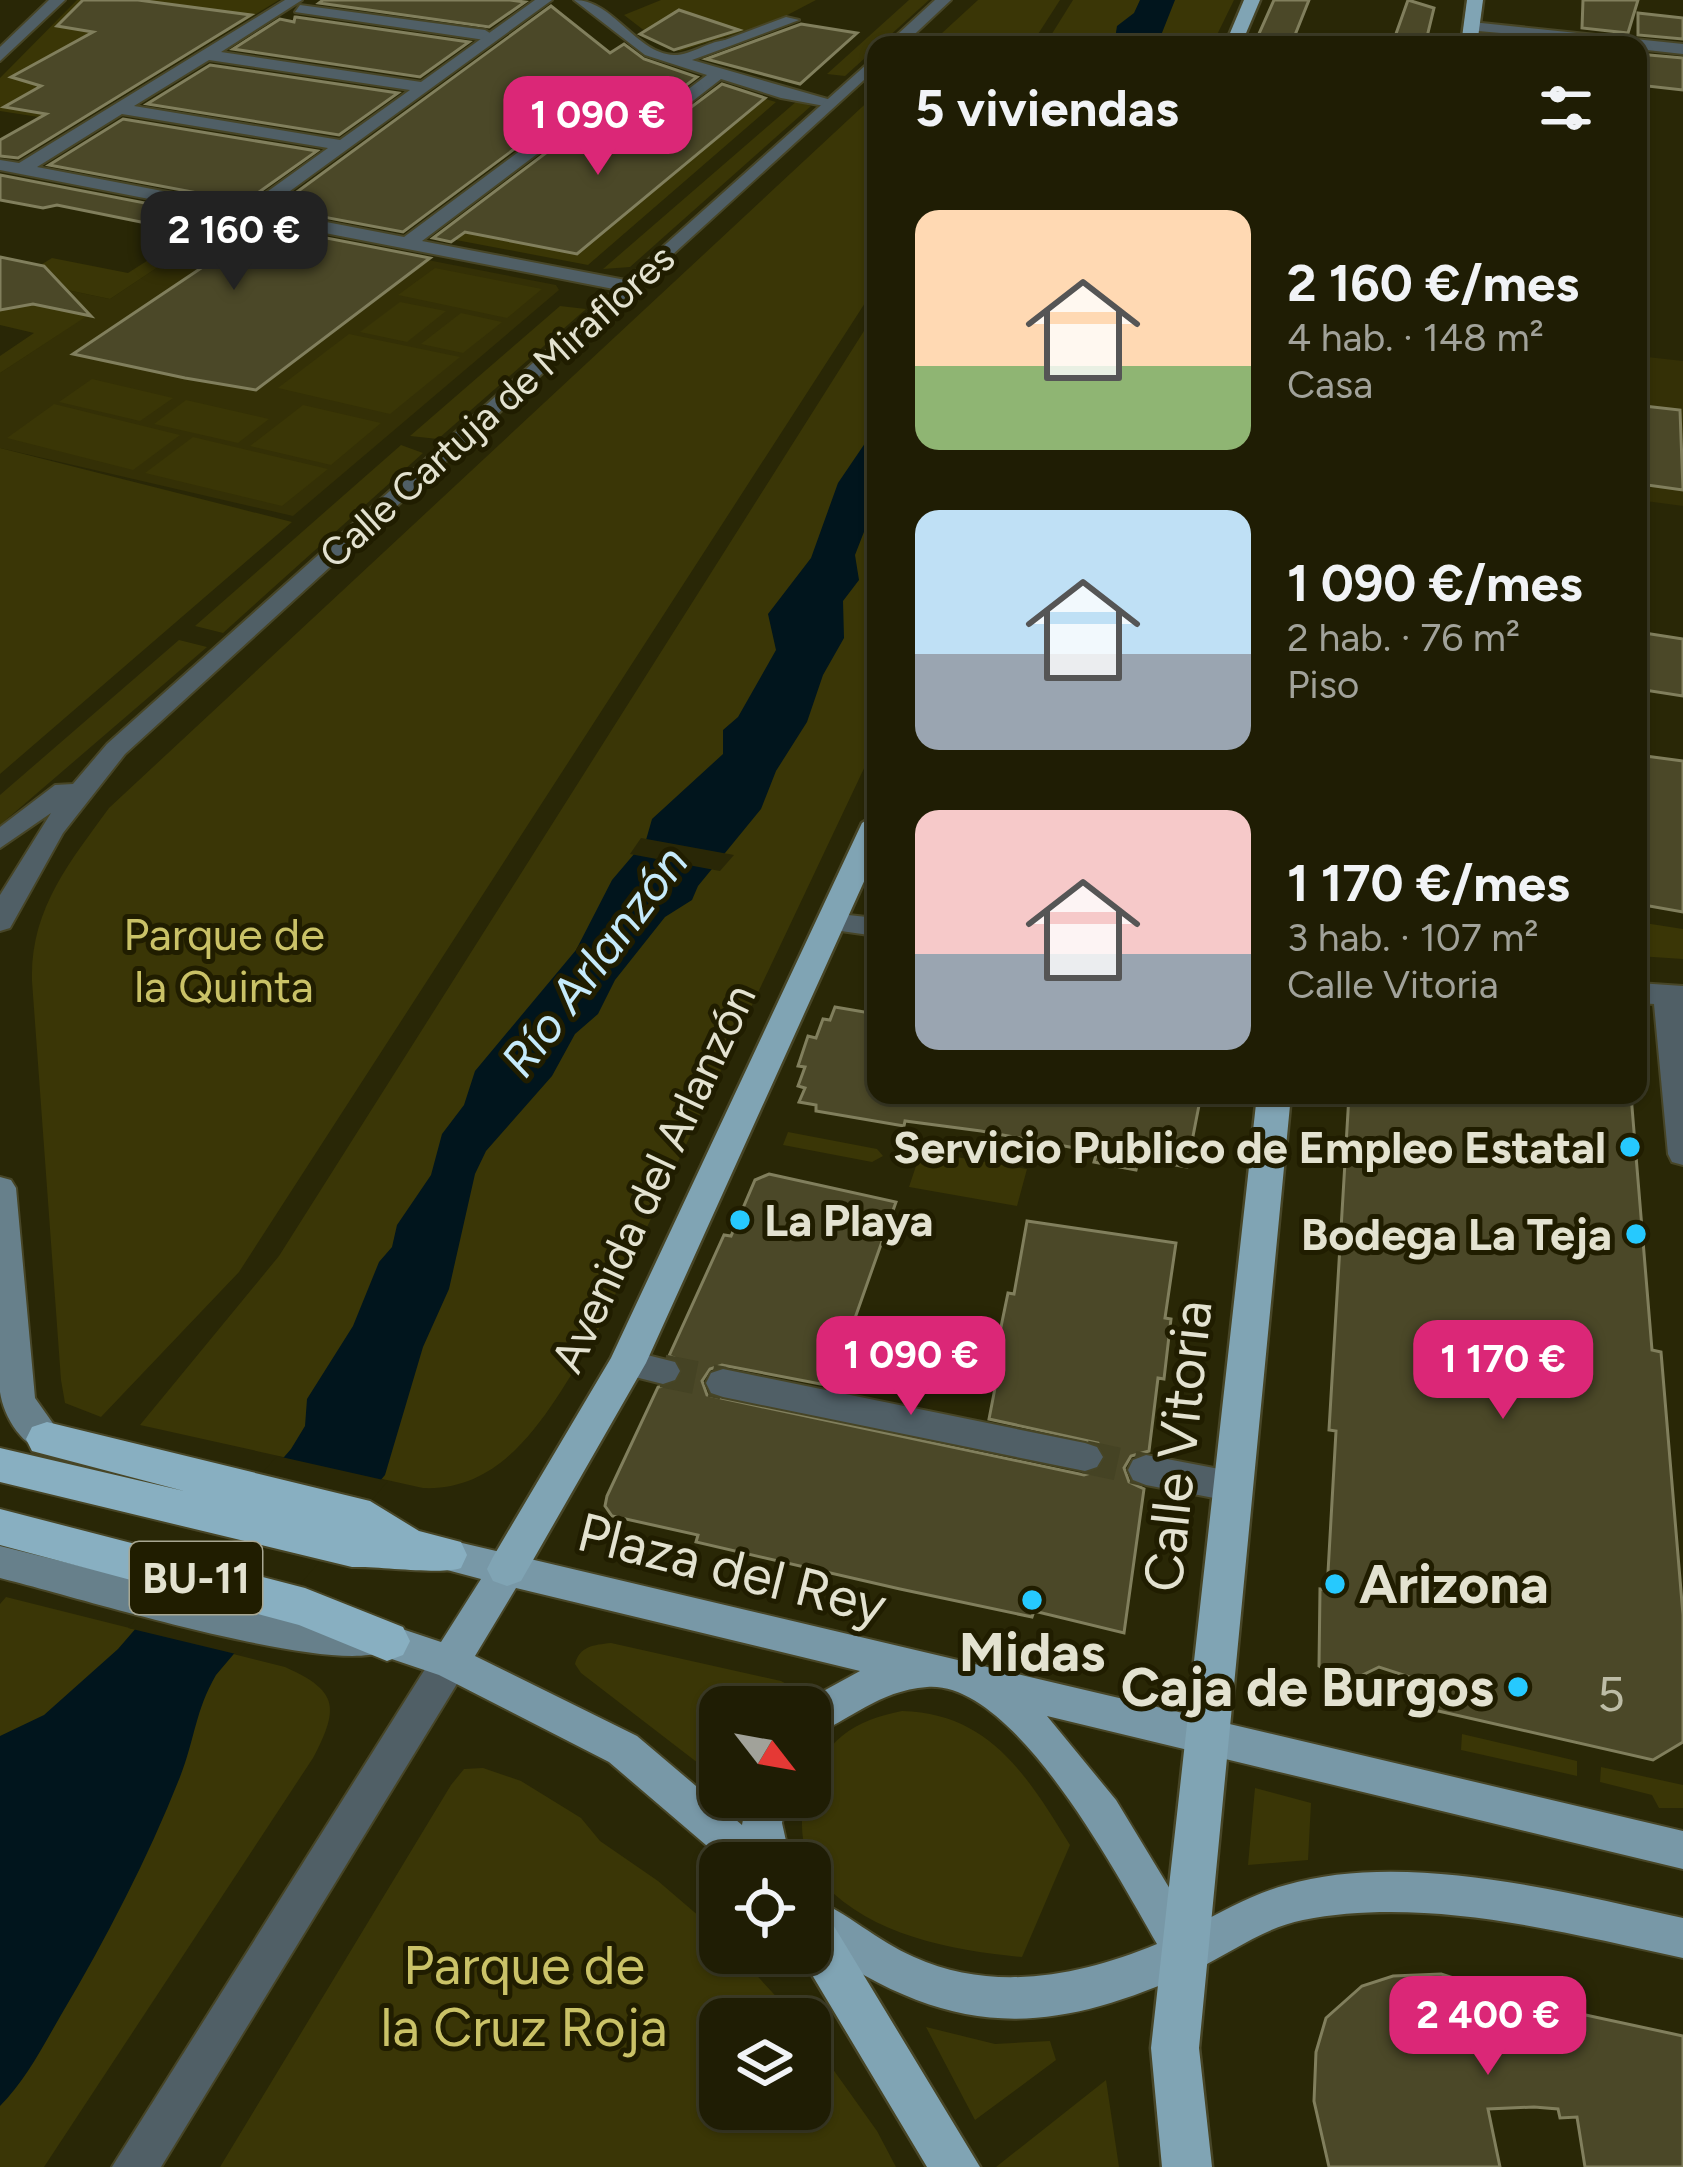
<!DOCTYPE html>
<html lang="es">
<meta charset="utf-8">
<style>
:root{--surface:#1f1d04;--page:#27260e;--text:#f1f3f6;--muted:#a1a29a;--line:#3c3b26;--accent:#db2777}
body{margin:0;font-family:Figtree,sans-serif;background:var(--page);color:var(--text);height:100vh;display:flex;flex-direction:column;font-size:45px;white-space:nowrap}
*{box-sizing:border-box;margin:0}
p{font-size:39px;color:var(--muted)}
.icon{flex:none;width:66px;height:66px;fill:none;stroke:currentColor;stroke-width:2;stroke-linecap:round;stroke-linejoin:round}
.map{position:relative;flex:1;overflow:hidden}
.details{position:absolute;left:867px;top:36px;width:780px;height:1068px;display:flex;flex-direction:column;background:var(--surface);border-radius:24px;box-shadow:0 3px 9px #0004,0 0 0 3px var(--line)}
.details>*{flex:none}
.needle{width:78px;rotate:121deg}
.buttons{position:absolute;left:699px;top:1686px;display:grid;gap:24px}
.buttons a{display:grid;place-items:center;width:132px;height:132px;border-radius:24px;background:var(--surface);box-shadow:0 3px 9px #0004,0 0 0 3px var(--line);font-size:60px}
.price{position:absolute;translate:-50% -102px;padding:0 27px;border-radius:24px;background:var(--accent);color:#fff;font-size:39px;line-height:78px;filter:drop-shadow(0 3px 6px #0008)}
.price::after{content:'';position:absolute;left:50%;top:72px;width:36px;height:27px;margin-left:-18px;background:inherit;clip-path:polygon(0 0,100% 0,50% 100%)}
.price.on{background:#222;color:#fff}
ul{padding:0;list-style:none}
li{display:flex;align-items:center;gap:36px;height:300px;padding:0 48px}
li span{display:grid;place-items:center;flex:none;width:336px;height:240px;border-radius:24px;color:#555}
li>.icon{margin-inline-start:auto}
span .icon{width:144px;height:144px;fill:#fffc;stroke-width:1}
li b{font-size:51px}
h2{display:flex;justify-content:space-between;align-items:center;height:144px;padding:0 48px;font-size:51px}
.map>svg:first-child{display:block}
.built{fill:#343006}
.green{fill:#3a3606}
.water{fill:#01151d}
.pier{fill:#292706}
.building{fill:#4b4828;stroke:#817f5d;stroke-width:3}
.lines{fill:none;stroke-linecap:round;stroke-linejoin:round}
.minor-tunnel{stroke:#454324;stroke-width:33;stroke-dasharray:33 16;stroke-linecap:butt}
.pedestrian-casing{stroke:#474526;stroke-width:4}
.minor-casing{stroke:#474526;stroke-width:4}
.tertiary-casing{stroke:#474526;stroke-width:4}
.secondary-casing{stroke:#474526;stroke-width:4}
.primary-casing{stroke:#474526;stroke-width:4}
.trunk-casing{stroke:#474526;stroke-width:5}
.motorway-casing{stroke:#474526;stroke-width:4}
.pedestrian{fill:#505f66;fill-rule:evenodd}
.minor{fill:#505f66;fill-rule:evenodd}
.tertiary{fill:#505f66;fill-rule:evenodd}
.secondary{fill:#67808b;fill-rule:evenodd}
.primary{fill:#7898a7;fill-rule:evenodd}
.trunk{fill:#80a4b4;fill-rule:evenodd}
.motorway{fill:#88afc1;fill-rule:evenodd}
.poi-dot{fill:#26c9fe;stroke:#201d00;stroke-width:4.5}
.labels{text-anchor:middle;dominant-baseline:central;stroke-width:10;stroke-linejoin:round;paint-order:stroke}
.far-street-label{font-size:39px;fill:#e3e2d0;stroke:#201d00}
.shield{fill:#201d00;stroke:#a8a792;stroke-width:3}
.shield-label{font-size:42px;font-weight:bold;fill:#e3e2d0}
.park-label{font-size:45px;fill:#cac267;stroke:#201d00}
.poi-label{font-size:45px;font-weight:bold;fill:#e3e2d0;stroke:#201d00;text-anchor:end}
.street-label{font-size:45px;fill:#e3e2d0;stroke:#201d00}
.water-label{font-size:48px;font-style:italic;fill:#c5eafb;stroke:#201d00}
.near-number-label{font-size:48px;fill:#bdbca6}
.near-street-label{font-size:54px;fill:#e3e2d0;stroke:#201d00}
.near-poi-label{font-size:54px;font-weight:bold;fill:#e3e2d0;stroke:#201d00;text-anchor:start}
.near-park-label{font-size:54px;fill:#cac267;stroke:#201d00}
</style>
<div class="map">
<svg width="1683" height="2167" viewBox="0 0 1683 2167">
<rect width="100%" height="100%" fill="#292706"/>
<g class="built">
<path d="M 227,221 L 556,285 L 559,290 L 293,516 L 0,448 L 0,373 L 86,316 L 33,304 L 58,288 L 110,299 Z"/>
<path d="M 1638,356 L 1683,361 L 1683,506 L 1638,500 Z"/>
</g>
<g class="green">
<path d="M 77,0 L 279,0 L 77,123 L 0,111 L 0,78 Z"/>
<path d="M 661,0 L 816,0 L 774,22 L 680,51 L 663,45 L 624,15 Z"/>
<path d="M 909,0 L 929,0 L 845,76 L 827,74 Z"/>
<path d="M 978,0 L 1060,0 L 1031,45 L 929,45 Z"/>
<path d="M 1073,0 L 1234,0 L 1212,45 L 1045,45 Z"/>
<path d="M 730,89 L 776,102 L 588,265 L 435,236 L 585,122 L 660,129 Z"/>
<path d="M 876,94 L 876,286 L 239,1272 L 101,1417 L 65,1403 L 61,1380 L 32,981 C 30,909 70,862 109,808 Z"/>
<path d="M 797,101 L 811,106 L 630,267 L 603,269 Z"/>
<path d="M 164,250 L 179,253 L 110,299 L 58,288 L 34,269 L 52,258 L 128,273 Z"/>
<path d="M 435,268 L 542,289 L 507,318 L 398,295 Z"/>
<path d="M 400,302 L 446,311 L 407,342 L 360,332 Z"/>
<path d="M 33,304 L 87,316 L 0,373 L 0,356 L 34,333 L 0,325 L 0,310 Z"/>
<path d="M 560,306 L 586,309 L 438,439 L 410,436 Z"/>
<path d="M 876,312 L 876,743 L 596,1335 C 554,1400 512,1492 423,1488 L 140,1425 L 279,1256 Z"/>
<path d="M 461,313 L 502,322 L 463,353 L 421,344 Z"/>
<path d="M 349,334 L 460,357 L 390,414 L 278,388 Z"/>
<path d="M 92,379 L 173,398 L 140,421 L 59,402 Z"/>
<path d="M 186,400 L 269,419 L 238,443 L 154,424 Z"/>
<path d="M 53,405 L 54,404 L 180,435 L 133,470 L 7,438 Z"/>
<path d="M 303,405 L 381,423 L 331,465 L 250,446 Z"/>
<path d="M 193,437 L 328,469 L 282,506 L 145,473 Z"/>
<path d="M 401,445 L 423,453 L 223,633 L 195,626 Z"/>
<path d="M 0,448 L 292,522 L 0,774 Z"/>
<path d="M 179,640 L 207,647 L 0,825 L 0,795 Z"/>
<path d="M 1638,922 L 1683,929 L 1683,959 L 1638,956 Z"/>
<path d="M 788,1132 L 877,1149 L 883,1156 L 872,1162 L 783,1145 Z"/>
<path d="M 921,1151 L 1027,1169 L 1017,1206 L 909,1187 Z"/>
<path d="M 6,1597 L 285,1667 C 339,1691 339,1708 313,1758 L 44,2167 L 0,2167 L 0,1604 Z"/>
<path d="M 611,1643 L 781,1681 L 792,1687 L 774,1707 L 720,1707 L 720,1780 L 581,1673 L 575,1664 C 580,1646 593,1645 611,1643 Z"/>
<path d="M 902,1711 C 990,1713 1028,1777 1070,1845 L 1022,1957 C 955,1951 872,1936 824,1884 C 785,1842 802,1769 842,1736 C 859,1722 881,1715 902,1711 Z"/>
<path d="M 1462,1734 L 1577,1761 L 1577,1776 L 1461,1750 Z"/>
<path d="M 1601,1767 L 1683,1785 L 1683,1808 L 1659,1808 L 1652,1795 L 1600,1782 Z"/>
<path d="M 483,1768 L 521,1781 L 581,1818 L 600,1841 L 658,1881 L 714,1929 L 720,1936 L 720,1953 L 736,1953 L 797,2019 L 720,2019 L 720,2109 L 810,2109 L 810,2037 L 877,2131 L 896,2167 L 220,2167 L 451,1785 L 464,1769 Z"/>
<path d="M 1255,1788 L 1311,1803 L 1308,1860 L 1248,1865 Z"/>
<path d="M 926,2027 L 995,2044 L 1050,2041 L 1056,2060 L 975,2120 Z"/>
<path d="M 1106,2080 L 1119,2167 L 996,2167 Z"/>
</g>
<g class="water">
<path d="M 1140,0 L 1175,0 L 1158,43 L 1114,45 L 1117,26 L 1134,13 Z"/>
<path d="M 876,427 L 876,501 L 855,555 L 859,580 L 843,601 L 844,638 L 823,675 L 807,722 L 776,771 L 761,809 L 698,886 L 692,900 L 665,917 L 615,980 L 598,1014 L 575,1034 L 552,1076 L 486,1151 L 475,1174 L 449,1289 L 423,1347 L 385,1475 L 216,1675 C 195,1711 195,1739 180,1777 C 148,1858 106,1939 61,2015 C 43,2046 26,2080 0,2106 L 0,1736 L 44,1715 L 118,1649 L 291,1449 L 305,1426 L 307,1399 L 353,1326 L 379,1262 L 392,1247 L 397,1225 L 431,1175 L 442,1134 L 464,1105 L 475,1071 L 576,950 L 612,880 L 646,840 L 652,819 L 723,754 L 723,730 L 738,717 L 776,650 L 768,614 L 811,558 L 838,483 Z"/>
</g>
<g class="pier">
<path d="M 641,838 L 734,855 L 720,871 L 630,854 Z"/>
<path d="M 277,1456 L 388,1481 L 240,1655 L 128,1628 Z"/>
</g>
<g class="building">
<path d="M 83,0 L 138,0 L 251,15 L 18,158 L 0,156 L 0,140 L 46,114 L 4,107 L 41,86 L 11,77 L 93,32 L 57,26 Z"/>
<path d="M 323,0 L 510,0 L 525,2 L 489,27 L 319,3 Z"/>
<path d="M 1274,0 L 1309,0 L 1291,45 L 1254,45 Z"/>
<path d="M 1408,0 L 1434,8 L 1425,45 L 1392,45 Z"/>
<path d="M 1583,0 L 1638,0 L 1628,33 L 1582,28 Z"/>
<path d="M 551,6 L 610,53 L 624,44 L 644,59 L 697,77 L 648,114 L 591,107 L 564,112 L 403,232 L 275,208 Z"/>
<path d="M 679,10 L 739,30 L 674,50 L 640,34 Z"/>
<path d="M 1638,13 L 1683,18 L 1683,39 L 1638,35 Z"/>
<path d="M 295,17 L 296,17 L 469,42 L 420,77 L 233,49 L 280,19 L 294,22 Z"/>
<path d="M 801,24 L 857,33 L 800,84 L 706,59 Z"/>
<path d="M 1638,54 L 1683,58 L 1683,90 L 1638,85 Z"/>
<path d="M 210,65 L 398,93 L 339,135 L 147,104 Z"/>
<path d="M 722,84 L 765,98 L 577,254 L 465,232 L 451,242 L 433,238 L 579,128 L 658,132 Z"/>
<path d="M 123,119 L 317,151 L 245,202 L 49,165 Z"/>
<path d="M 0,175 L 430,258 L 256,390 L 185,378 L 73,354 L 240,242 L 57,205 L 43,208 L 0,200 Z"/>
<path d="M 0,257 L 44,266 L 91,316 L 33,304 L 0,310 Z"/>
<path d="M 1644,406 L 1680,410 L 1683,490 L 1640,484 Z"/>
<path d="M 1638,632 L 1683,639 L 1683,696 L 1638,689 Z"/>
<path d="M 1638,755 L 1683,761 L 1683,912 L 1638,904 Z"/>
<path d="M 835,1007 L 876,1014 L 876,1095 L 1201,1095 L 1187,1167 L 1139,1159 L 1136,1170 L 1094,1162 L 1097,1152 L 981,1131 L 905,1121 L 904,1126 L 816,1111 L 816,1105 L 799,1102 L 805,1088 L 798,1086 L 805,1067 L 798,1066 L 808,1036 L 816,1038 L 823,1019 L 830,1020 Z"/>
<path d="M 1349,1095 L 1631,1095 L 1652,1350 L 1661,1352 L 1683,1615 L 1683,1742 L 1653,1760 L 1412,1705 L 1416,1679 L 1379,1667 L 1346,1683 L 1319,1666 L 1320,1589 L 1327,1590 L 1336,1431 L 1329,1430 Z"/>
<path d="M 769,1174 L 896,1202 L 831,1386 L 722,1365 L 710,1369 L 702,1381 L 707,1395 L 1084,1475 L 1098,1471 L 1107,1459 L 1098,1443 L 989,1419 L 1002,1352 L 996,1351 L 1008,1293 L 1014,1294 L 1027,1221 L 1176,1243 L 1165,1318 L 1171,1319 L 1164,1379 L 1158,1378 L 1149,1451 L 1131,1456 L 1124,1468 L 1129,1482 L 1144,1489 L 1124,1633 L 1034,1611 L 1032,1617 L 900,1589 L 696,1542 L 698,1535 L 612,1516 L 605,1506 L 607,1496 L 658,1387 L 676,1384 L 684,1373 L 679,1360 L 669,1356 L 724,1235 L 731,1236 L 755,1180 Z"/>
<path d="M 1441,1974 L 1530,2003 L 1683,2036 L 1683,2167 L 1585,2167 L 1577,2117 L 1560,2118 L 1558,2109 L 1534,2107 L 1488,2109 L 1500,2167 L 1329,2167 L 1314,2101 L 1316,2052 L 1326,2018 L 1362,1986 L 1393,1976 Z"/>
</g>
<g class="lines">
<g class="minor-tunnel">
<path d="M 663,1371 L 723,1383"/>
<path d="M 1085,1457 L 1146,1470"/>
</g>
<g class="pedestrian-casing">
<g id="pedestrian">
<path d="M 300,5 L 485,30 L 493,35 L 485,40 L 295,12 Z"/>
<path d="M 786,17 L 799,20 L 730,46 L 717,43 Z"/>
</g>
</g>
<g class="minor-casing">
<g id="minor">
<path d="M 49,0 L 65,0 L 0,61 L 0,47 Z"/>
<path d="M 285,0 L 302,0 L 221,52 L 421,82 L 535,0 L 552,0 L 264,210 L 404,237 L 567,116 L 590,111 L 649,119 L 707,75 L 645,55 L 574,0 C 614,0 635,53 674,55 C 693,55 711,39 730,40 L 730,46 L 692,60 L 838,102 L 830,107 L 781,98 L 721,79 L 658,128 L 578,123 L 422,241 L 636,282 L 638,286 L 629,292 L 0,170 L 0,160 L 19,163 ZM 209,60 L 410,90 L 340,140 L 134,106 ZM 122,114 L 328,148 L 246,207 L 37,167 Z"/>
<path d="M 1472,22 L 1683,44 L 1683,54 L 1638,49 L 1638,45 L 1467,30 L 1467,24 Z"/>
<path d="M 830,913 L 876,918 L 876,936 L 820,928 L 816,922 L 820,916 Z"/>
<path d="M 1638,983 L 1683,986 L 1683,1165 L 1672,1162 L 1668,1154 L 1654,1004 L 1638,1003 Z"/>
<path d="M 627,1350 L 675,1362 L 680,1371 L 675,1380 L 663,1384 L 615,1372 L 610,1363 L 615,1354 Z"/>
<path d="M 723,1369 L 1085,1443 L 1097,1447 L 1103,1457 L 1097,1467 L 1085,1471 L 723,1397 L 711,1393 L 706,1383 L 711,1373 Z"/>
<path d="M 1146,1455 L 1235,1472 L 1248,1477 L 1253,1487 L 1248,1497 L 1235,1502 L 1146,1485 L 1133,1480 L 1128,1470 L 1133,1460 Z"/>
<path d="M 450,1645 L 463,1650 L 469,1662 L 463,1674 L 161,2167 L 112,2167 L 437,1650 Z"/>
</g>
</g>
<g class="tertiary-casing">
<g id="tertiary">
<path d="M 935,0 L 951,0 L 903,45 L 886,45 Z"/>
<path d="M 876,56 L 876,69 L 125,754 L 63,833 L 10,928 L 0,931 L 0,895 L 51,813 L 0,848 L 0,827 L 55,785 L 73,784 L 107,744 Z"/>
</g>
</g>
<g class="secondary-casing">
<g id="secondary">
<path d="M 0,1177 L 11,1180 L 16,1188 L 35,1398 L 64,1439 L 59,1449 C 29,1459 4,1420 0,1392 C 0,1327 0,1244 0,1177 Z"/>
<path d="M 0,1546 L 289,1618 L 382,1628 L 388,1640 L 382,1652 C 322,1674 74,1596 0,1578 Z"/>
</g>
</g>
<g class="primary-casing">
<path id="primary" d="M 445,1539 L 1683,1831 L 1683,1869 L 1047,1716 L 1116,1800 L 1193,1927 C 1223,1911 1253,1894 1286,1885 C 1405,1850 1565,1892 1683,1918 L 1683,1958 C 1562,1932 1427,1896 1303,1920 C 1263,1928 1231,1953 1195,1970 C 1043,2040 949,2038 810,1941 L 810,1897 C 847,1912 877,1941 914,1957 C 994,1993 1079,1976 1157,1944 C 1118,1877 1015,1680 927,1687 C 877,1691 852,1720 810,1736 L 810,1707 L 796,1706 L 860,1671 L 516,1588 L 475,1656 L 637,1736 L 742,1825 L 747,1797 L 787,1797 L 782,1823 L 791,1863 L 727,1863 L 609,1762 L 439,1675 L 374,1653 L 368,1641 L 374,1629 L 387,1624 L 441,1642 L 481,1579 L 432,1566 L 427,1555 L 432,1544 Z"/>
</g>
<g class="trunk-casing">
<g id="trunk">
<path d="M 1244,0 L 1260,0 L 1241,45 L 1225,45 Z"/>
<path d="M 1467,0 L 1483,0 L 1477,45 L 1461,45 Z"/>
<path d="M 876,814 L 876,855 L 646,1363 L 521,1581 L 507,1586 L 493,1581 L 487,1569 L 493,1557 L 611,1358 L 862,823 Z"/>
<path d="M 1257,1095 L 1291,1095 L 1199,2048 L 1212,2167 L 1162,2167 L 1151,2048 Z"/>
<path d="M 810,1907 L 826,1913 L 980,2167 L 927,2167 L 799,1953 L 810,1953 Z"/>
</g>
</g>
<g class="motorway-casing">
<g id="motorway">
<path d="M 47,1422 L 370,1501 L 419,1531 L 461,1542 L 467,1555 L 461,1568 C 442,1575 379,1566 352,1567 L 0,1482 L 0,1448 L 184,1491 L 32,1451 L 26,1439 L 32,1427 Z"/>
<path d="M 0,1509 L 305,1588 L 403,1627 L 410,1641 L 403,1655 L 387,1661 L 299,1625 L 0,1545 Z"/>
</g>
</g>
<use href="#pedestrian" class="pedestrian"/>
<use href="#minor" class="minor"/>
<use href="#tertiary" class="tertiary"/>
<use href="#secondary" class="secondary"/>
<use href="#primary" class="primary"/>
<use href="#trunk" class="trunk"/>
<use href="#motorway" class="motorway"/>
</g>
<g class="poi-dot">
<circle cx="1630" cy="1147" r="12"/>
<circle cx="740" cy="1220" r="12"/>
<circle cx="1636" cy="1234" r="12"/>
<circle cx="1335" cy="1584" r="12"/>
<circle cx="1032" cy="1600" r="12"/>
<circle cx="1518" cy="1687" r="12"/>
</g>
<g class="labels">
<g class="far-street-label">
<text transform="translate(497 406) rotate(-42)">Calle Cartuja de Miraflores</text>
</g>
<rect class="shield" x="130" y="1542" width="132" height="72" rx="9"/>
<g class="shield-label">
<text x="196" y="1578">BU-11</text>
</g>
<g class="park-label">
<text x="224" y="934">Parque de<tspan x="224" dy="52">la Quinta</tspan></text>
</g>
<g class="poi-label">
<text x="1606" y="1147">Servicio Publico de Empleo Estatal</text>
<text x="764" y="1220" text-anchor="start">La Playa</text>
<text x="1612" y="1234">Bodega La Teja</text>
</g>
<g class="street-label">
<text transform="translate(653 1178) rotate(-65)">Avenida del Arlanzón</text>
</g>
<g class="water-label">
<text transform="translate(594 961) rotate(-53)">Río Arlanzón</text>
</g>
<g class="near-number-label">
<text x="1611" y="1694">5</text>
</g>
<g class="near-street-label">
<text transform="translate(1178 1446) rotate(-84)">Calle Vitoria</text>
<text transform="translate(732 1569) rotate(14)">Plaza del Rey</text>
</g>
<g class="near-poi-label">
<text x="1359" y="1584">Arizona</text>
<text x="1032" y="1652" text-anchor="middle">Midas</text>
<text x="1494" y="1687" text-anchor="end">Caja de Burgos</text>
</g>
<g class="near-park-label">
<text x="524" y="1965">Parque de<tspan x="524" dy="62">la Cruz Roja</tspan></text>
</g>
</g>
</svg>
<div class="buttons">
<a><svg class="needle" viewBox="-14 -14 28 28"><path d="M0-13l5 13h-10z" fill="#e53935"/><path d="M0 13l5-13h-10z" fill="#a1a29a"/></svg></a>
<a><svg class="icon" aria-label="locate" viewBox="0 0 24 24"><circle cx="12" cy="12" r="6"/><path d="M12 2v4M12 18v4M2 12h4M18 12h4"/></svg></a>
<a><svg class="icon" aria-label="layers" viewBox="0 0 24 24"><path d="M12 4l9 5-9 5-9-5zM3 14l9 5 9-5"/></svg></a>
</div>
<b class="price" style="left:598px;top:178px">1 090 €</b>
<b class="price on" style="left:234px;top:293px">2 160 €</b>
<b class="price" style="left:911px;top:1418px">1 090 €</b>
<b class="price" style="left:1503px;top:1422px">1 170 €</b>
<b class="price" style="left:1488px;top:2078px">2 400 €</b>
<section class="details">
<h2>5 viviendas<svg class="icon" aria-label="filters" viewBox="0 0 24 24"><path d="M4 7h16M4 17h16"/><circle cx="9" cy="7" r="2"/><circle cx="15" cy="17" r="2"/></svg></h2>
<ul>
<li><span style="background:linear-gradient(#ffd9b3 65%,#8fb573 0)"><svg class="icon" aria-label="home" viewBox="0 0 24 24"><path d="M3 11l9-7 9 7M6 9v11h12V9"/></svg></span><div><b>2 160 €/mes</b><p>4 hab. · 148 m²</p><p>Casa</p></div></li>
<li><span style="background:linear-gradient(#bfe0f5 60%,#9aa5b1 0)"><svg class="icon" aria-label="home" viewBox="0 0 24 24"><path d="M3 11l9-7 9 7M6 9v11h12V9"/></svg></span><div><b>1 090 €/mes</b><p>2 hab. · 76 m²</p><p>Piso</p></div></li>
<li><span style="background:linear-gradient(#f6c9c9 60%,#9aa5b1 0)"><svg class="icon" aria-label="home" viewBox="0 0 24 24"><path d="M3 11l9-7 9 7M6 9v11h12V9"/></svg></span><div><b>1 170 €/mes</b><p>3 hab. · 107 m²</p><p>Calle Vitoria</p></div></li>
</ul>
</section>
</div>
